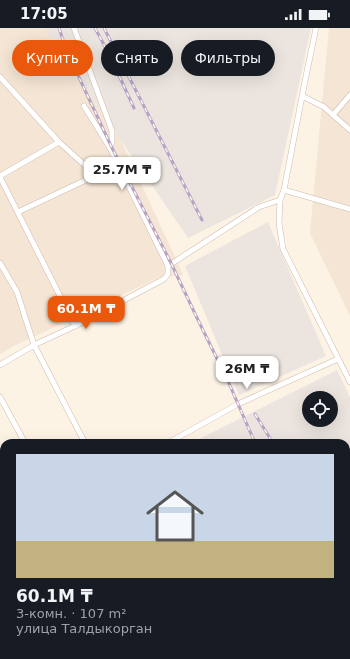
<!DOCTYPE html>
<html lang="ru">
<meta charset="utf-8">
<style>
:root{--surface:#171b24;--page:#20242c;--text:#f1f3f6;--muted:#9ea1a6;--line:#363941;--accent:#ea580c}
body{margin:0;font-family:"DejaVu Sans",sans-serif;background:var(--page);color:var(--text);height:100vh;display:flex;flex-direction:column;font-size:15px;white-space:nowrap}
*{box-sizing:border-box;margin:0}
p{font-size:13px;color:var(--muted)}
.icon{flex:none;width:22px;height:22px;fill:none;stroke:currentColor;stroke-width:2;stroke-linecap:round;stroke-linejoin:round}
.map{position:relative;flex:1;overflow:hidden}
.sheet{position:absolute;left:0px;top:411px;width:350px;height:220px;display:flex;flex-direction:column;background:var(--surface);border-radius:12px 12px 0 0;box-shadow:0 4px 16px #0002}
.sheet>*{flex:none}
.hud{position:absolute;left:12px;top:12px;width:326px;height:36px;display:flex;gap:8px}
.tools{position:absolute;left:302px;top:363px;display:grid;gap:8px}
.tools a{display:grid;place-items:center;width:36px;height:36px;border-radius:50%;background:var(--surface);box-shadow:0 4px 16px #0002;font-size:20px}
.price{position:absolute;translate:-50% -34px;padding:0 9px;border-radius:8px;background:#fff;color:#222;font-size:13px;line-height:26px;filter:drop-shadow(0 1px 2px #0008)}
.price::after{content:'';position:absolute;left:50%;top:24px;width:12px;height:9px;margin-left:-6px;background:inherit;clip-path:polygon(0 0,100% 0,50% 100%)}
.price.current{background:var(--accent);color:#fff}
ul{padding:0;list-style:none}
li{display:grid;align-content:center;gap:8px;height:212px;padding:0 16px}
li+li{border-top:1px solid var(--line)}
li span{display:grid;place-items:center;height:124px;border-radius:0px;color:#555}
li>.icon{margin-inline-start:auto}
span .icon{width:72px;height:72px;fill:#fffc;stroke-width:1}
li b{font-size:17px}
.tag{padding:0 14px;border-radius:18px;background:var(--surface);box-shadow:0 4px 16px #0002;font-size:14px;line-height:36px}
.tag.current{background:var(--accent);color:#fff}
.status{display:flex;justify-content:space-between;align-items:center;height:28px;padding:0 20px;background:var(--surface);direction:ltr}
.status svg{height:11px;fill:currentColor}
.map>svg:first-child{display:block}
.residential{fill:#f4e5d4}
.industrial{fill:#ece5df;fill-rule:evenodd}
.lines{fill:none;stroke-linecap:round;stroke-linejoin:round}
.minor-casing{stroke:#cebbac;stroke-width:6}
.tertiary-casing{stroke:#cebbac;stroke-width:8}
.minor{stroke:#fff;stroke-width:5}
.tertiary{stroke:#fff;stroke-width:6}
.rail-casing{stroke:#b6a3c6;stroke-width:3}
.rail{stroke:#fff7ec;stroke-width:1.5;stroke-dasharray:4.5;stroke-linecap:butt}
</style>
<div class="status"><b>17:05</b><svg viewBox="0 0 49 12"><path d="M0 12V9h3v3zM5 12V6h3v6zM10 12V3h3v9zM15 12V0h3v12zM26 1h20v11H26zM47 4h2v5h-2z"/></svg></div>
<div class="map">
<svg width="350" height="631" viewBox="0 0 350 631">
<rect width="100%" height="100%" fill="#fcf3e5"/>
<g class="residential">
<path d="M 0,0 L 69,0 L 175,229 L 183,247 L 160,249 L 14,318 L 0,326 Z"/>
<path d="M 329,0 L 350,0 L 350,288 L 310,205 Z"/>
</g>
<g class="industrial">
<path d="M 44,0 L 311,0 L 275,167 L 188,210 Z"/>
<path d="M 268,194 L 326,328 L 239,367 L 185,238 Z"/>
<path d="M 337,342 L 350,369 L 350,631 L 226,631 L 224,627 L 346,627 L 346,415 L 191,415 ZM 309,370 L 331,370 L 331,392 L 309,392 Z"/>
</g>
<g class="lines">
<g class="minor-casing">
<g id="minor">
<path d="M 74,0 L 112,103 L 112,113 L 110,120"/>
<path d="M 316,0 L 305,53 L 284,162 L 280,172 L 279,195 L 283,221 L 350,354"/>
<path d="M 0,49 L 59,114 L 89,141 L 92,146"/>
<path d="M 302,68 L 324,79 L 350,102"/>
<path d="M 333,87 L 350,67"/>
<path d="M 92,146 L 96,148 L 99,147 L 118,137"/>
<path d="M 0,148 L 59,114"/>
<path d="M 0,149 L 75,298"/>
<path d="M 284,162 L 350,181"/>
<path d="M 18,184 L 88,151 L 92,146"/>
<path d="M 0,235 L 17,264 L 34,317 L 85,415"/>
<path d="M 168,238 L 259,179 L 280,172"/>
<path d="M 0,337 L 34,317 L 75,298 L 164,251 L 168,246 L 168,238 L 110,120 L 84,78"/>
<path d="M 0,369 L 25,415"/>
<path d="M 168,415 L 238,376 L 338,331"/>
<path d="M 0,493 L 4,500"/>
<path d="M 70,627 L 72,631"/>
<path d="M 141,627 L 143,631"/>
</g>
</g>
<g class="tertiary-casing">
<g id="tertiary">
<path d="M 0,557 L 4,556"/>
<path d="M 215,627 L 217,631"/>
</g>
</g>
<use href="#minor" class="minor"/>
<use href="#tertiary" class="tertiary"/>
<g class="rail-casing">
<g id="rail">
<path d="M 59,0 L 66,21 L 83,58 L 112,120 L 171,235 L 198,292 L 228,353 L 255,415"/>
<path d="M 95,0 L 109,26 L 134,80"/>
<path d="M 104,0 L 202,192"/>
<path d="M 255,386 L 273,415"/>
<path d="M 346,532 L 350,538"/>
<path d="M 346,599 L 350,607"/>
<path d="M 346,610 L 350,618"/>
<path d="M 244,630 L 252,627"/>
</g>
</g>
<use href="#rail" class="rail"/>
</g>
</svg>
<div class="tools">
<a><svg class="icon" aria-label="locate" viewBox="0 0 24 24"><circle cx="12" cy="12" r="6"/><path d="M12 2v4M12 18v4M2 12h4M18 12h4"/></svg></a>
</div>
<b class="price" style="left:122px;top:163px">25.7M ₸</b>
<b class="price current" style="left:86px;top:302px">60.1M ₸</b>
<b class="price" style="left:247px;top:362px">26M ₸</b>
<div class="hud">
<a class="tag current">Купить</a>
<a class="tag">Снять</a>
<a class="tag">Фильтры</a>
</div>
<section class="sheet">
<ul>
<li><span style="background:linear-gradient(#c9d6e8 70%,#c2b280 0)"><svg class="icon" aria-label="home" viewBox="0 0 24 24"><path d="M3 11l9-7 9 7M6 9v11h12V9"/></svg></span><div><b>60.1M ₸</b><p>3-комн. · 107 m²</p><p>улица Талдыкорган</p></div></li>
</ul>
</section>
</div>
